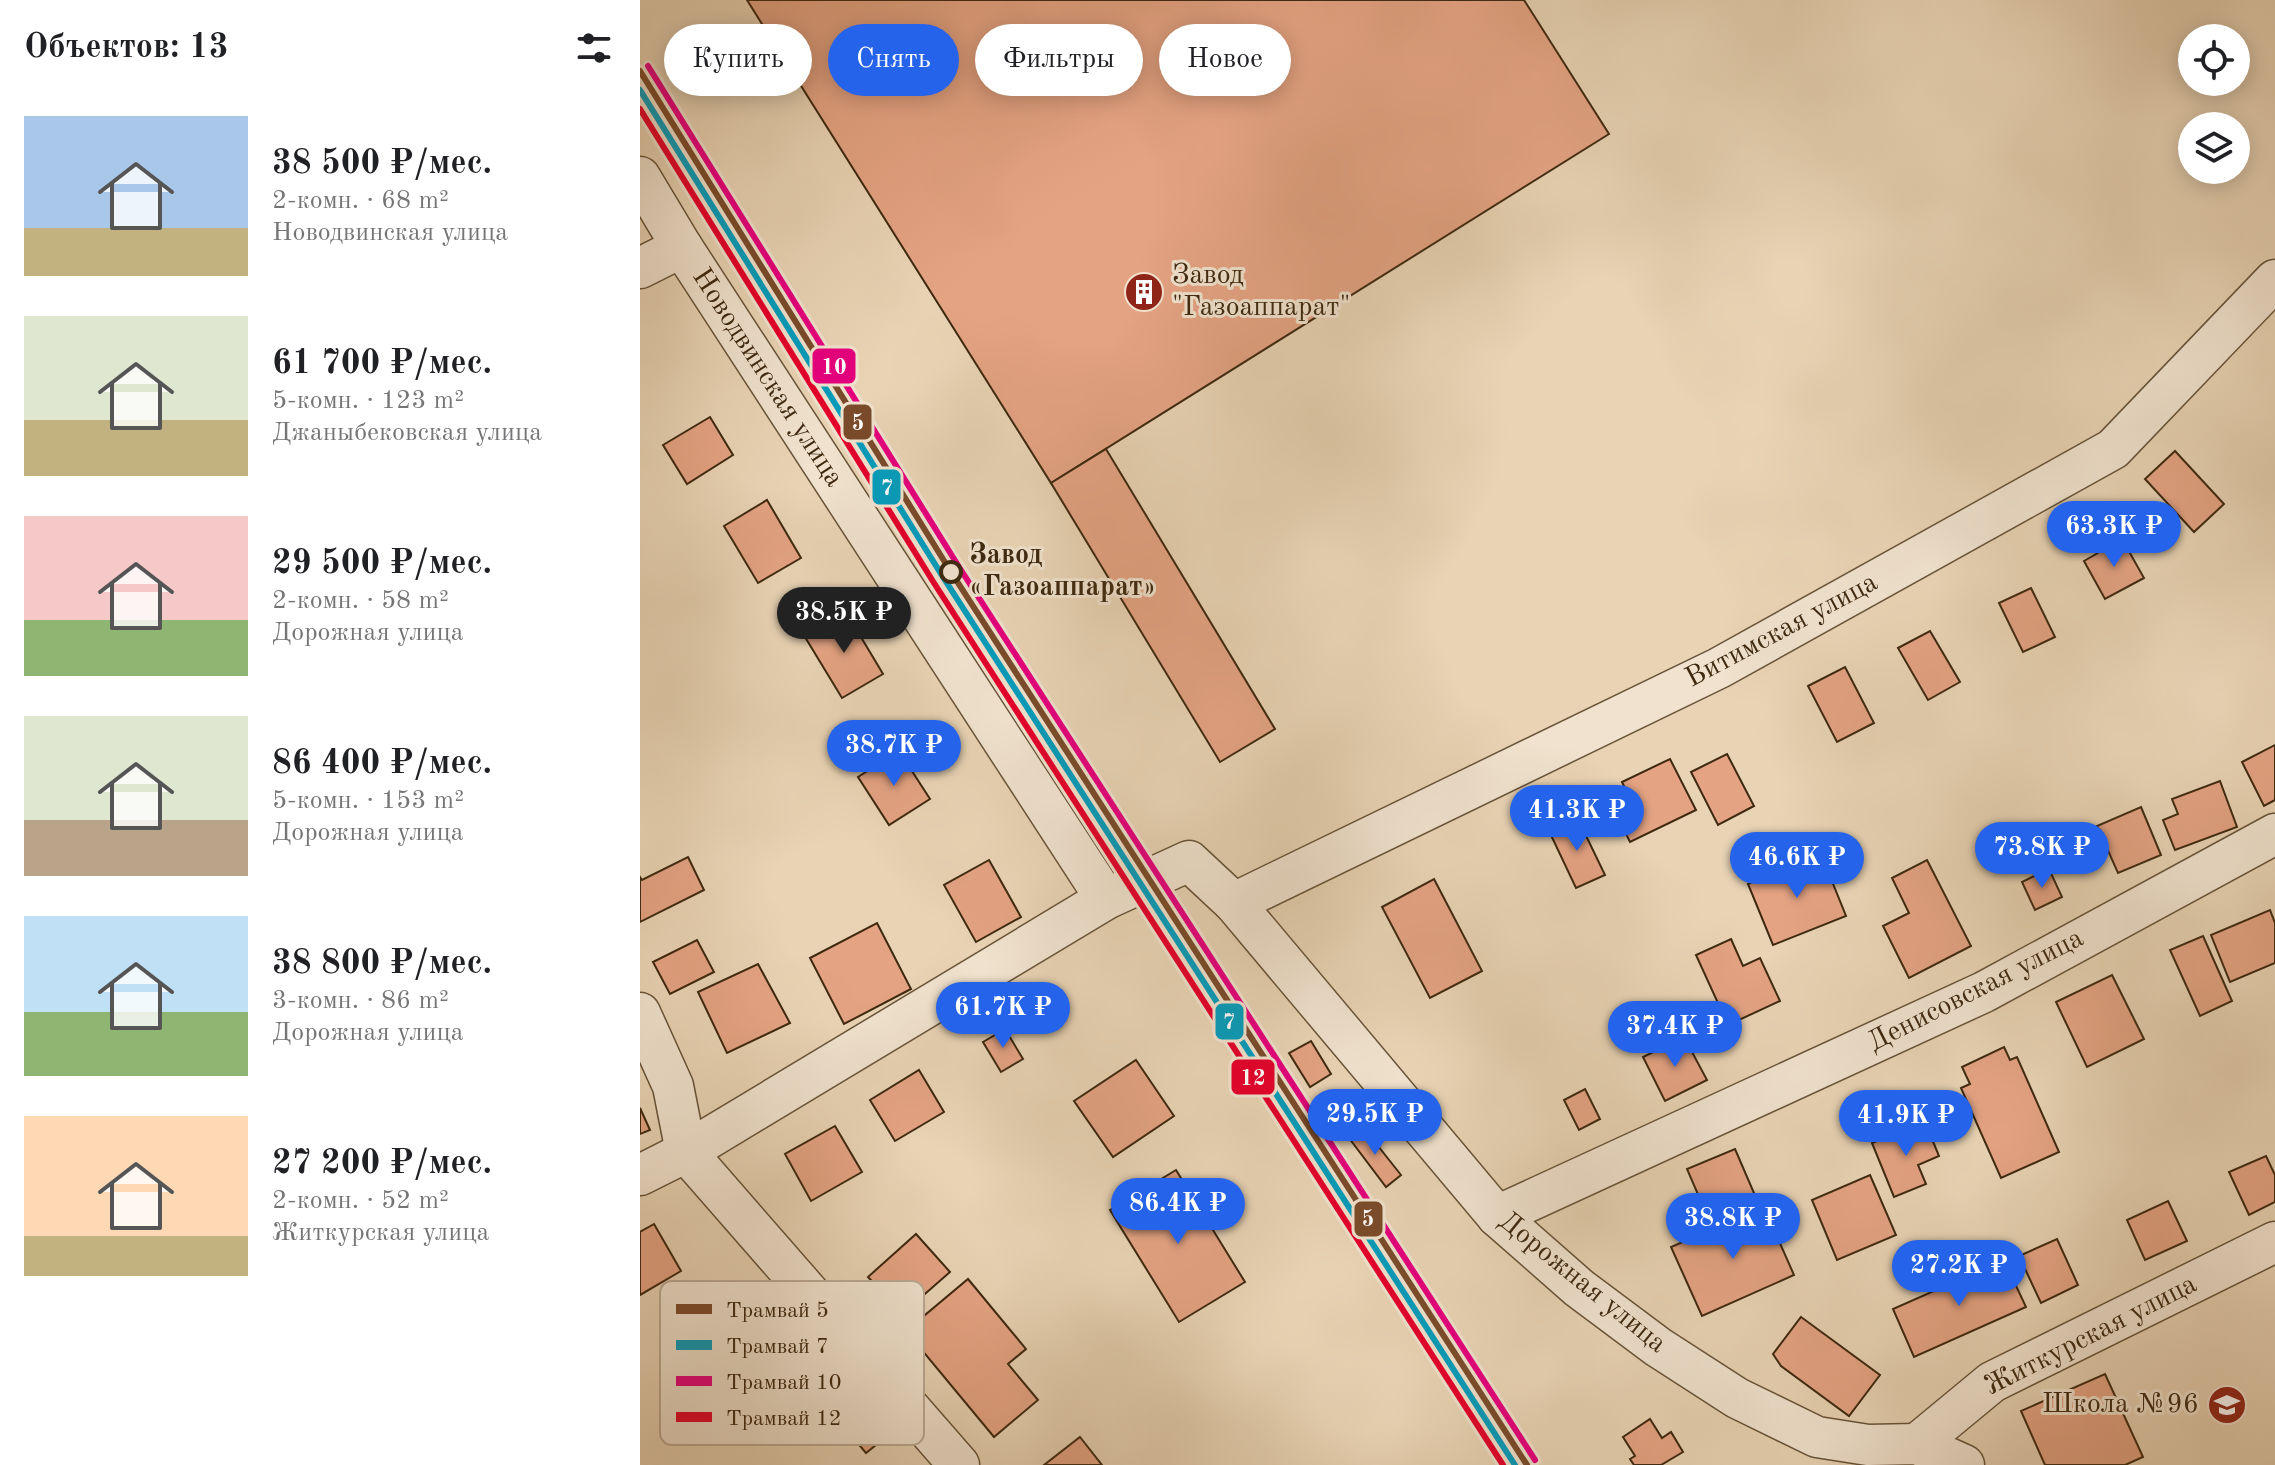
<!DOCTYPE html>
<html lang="ru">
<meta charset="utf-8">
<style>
:root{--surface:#fff;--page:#f2f2f2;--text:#202124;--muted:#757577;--accent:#2563eb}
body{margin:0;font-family:"Old Standard TT",serif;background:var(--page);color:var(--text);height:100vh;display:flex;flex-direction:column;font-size:30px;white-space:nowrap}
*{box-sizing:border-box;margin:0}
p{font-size:26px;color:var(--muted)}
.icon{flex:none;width:44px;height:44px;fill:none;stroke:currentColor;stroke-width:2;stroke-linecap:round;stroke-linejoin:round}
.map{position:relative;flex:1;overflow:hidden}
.sheet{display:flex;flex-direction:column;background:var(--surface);width:640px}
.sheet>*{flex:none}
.banner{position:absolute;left:24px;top:24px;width:760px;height:72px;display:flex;gap:16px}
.tools{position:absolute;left:1538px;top:24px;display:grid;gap:16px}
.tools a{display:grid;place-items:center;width:72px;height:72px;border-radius:50%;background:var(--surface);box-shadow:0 4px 20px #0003;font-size:40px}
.price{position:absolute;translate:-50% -68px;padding:0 18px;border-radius:28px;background:var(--accent);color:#fff;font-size:26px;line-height:52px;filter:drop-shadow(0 2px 4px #0008)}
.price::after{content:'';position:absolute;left:50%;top:48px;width:24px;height:18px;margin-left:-12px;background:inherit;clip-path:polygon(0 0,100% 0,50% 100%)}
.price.selected{background:#222;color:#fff}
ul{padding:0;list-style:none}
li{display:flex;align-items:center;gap:24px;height:200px;padding:0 24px}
li span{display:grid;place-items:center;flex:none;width:224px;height:160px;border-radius:0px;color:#555}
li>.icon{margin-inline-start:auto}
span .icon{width:96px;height:96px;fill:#fffc;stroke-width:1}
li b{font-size:34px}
h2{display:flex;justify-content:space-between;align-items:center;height:96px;padding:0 24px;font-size:34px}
.chip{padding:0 28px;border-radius:36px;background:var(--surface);box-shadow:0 4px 20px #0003;font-size:28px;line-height:72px}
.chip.selected{background:var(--accent);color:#fff}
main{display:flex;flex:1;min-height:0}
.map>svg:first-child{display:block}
.building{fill:#e4a383;stroke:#3e2910;stroke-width:2}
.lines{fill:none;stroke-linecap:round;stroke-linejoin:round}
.street-casing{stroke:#685439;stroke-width:43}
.street{stroke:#f0e2ce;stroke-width:40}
.tram-1-casing{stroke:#f0e2ce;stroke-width:12}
.tram-2-casing{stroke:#f0e2ce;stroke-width:12}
.tram-3-casing{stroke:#f0e2ce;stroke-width:12}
.tram-4-casing{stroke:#f0e2ce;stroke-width:12}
.tram-1{stroke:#7a4b2a;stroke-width:6}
.tram-2{stroke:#069cbb;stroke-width:6}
.tram-3{stroke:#e5007d;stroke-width:6}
.tram-4{stroke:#e4002b;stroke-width:6}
.stop-dot{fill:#f0e2ce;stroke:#3e2910;stroke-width:4}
.labels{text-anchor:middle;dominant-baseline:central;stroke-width:6;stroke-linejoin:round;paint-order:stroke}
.poi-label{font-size:28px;fill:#3e2910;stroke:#f0e2ce;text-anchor:start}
.street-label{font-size:28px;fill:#3e2910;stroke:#f0e2ce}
.stop-label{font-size:28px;font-weight:bold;fill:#3e2910;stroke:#f0e2ce;text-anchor:start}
.key{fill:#f0e2ce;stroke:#bbaa95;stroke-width:2}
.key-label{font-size:22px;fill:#3e2910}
.line-badge{stroke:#f0e2ce;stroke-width:3}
.badge-label{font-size:22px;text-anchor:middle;font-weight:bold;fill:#fff}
</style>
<main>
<section class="sheet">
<h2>Объектов: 13<svg class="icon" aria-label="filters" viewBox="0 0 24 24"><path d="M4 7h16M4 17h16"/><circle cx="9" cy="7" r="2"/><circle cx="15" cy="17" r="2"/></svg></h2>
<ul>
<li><span style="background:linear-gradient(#a9c7e8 70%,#c2b280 0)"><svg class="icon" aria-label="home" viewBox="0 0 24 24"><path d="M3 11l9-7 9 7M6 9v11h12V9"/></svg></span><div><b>38 500 ₽/мес.</b><p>2-комн. · 68 m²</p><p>Новодвинская улица</p></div></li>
<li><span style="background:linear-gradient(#dfe7d0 65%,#c2b280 0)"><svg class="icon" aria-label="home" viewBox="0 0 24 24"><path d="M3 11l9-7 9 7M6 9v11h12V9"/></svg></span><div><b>61 700 ₽/мес.</b><p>5-комн. · 123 m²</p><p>Джаныбековская улица</p></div></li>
<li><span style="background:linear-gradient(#f6c9c9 65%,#8fb573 0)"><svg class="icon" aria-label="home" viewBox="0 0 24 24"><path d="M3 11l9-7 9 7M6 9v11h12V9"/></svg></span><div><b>29 500 ₽/мес.</b><p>2-комн. · 58 m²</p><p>Дорожная улица</p></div></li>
<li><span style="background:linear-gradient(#dfe7d0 65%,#b9a48a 0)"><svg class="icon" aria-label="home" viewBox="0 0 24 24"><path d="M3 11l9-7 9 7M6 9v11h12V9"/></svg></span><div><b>86 400 ₽/мес.</b><p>5-комн. · 153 m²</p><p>Дорожная улица</p></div></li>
<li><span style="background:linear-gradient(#bfe0f5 60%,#8fb573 0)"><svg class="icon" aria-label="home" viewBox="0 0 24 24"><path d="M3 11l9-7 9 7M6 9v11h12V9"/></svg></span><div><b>38 800 ₽/мес.</b><p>3-комн. · 86 m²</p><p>Дорожная улица</p></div></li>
<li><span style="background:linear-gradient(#ffd9b3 75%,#c2b280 0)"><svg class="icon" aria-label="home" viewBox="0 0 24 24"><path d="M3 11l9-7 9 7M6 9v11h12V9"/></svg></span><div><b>27 200 ₽/мес.</b><p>2-комн. · 52 m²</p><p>Житкурская улица</p></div></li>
</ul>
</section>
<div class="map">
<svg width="1635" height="1465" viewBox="0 0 1635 1465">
<rect width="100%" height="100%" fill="#e8d3b4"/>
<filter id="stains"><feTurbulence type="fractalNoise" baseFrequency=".0025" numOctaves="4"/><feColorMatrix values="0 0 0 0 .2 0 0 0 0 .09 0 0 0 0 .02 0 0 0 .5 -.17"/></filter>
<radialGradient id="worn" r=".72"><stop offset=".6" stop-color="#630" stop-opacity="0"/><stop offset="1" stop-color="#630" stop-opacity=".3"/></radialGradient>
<g class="building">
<path d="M 107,0 L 884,0 L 969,134 L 411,483 Z"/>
<path d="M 70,417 L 93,455 L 47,484 L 23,445 Z"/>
<path d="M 466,449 L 635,729 L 580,762 L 411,483 Z"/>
<path d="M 1535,451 L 1584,504 L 1554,532 L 1505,479 Z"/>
<path d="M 127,500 L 161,558 L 118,583 L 84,526 Z"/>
<path d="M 1482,539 L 1504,578 L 1465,599 L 1444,561 Z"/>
<path d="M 1391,588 L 1415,637 L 1383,652 L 1359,603 Z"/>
<path d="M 206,612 L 243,674 L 202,698 L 165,637 Z"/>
<path d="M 1290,631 L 1320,682 L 1288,700 L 1258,648 Z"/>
<path d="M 1205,667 L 1234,723 L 1197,742 L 1168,686 Z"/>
<path d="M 1635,745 L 1635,800 L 1624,806 L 1602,762 Z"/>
<path d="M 259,751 L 290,799 L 249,825 L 218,777 Z"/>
<path d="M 1087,754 L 1114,806 L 1078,825 L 1051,772 Z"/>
<path d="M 1030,759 L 1056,810 L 990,842 L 977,816 L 994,807 L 982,782 Z"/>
<path d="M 1580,781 L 1597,827 L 1535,850 L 1523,820 L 1538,814 L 1532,799 Z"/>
<path d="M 1501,807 L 1521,855 L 1478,873 L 1457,826 Z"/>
<path d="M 937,817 L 965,875 L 936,888 L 909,831 Z"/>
<path d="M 1181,854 L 1206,916 L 1133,945 L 1108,884 Z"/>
<path d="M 48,857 L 64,890 L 0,922 L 0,877 L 2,880 Z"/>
<path d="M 349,860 L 381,917 L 336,942 L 304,885 Z"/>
<path d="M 1287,860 L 1331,946 L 1269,978 L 1243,926 L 1269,913 L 1252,878 Z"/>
<path d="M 1409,869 L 1422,897 L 1395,910 L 1382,882 Z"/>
<path d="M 794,879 L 842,971 L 790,998 L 742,907 Z"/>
<path d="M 1630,910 L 1635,923 L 1635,963 L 1590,982 L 1571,935 Z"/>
<path d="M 237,923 L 271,989 L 204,1024 L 170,958 Z"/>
<path d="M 1563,936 L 1592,1001 L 1560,1016 L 1530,950 Z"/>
<path d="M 1091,939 L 1103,966 L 1120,958 L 1140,1001 L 1088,1025 L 1056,955 Z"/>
<path d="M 57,940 L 74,972 L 30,994 L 13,962 Z"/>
<path d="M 118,964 L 150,1023 L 87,1053 L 58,992 Z"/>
<path d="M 1472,975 L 1504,1039 L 1447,1067 L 1416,1002 Z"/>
<path d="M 365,1029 L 383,1059 L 361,1072 L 343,1042 Z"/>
<path d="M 1044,1037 L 1067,1080 L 1025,1101 L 1003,1057 Z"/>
<path d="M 671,1041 L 691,1074 L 670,1087 L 649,1053 Z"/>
<path d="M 1364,1047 L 1370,1060 L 1377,1057 L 1419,1152 L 1361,1178 L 1321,1088 L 1330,1084 L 1322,1067 Z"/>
<path d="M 496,1060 L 534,1116 L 473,1157 L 434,1101 Z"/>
<path d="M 279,1070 L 304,1112 L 255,1141 L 230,1100 Z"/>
<path d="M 945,1089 L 960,1119 L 939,1130 L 924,1100 Z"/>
<path d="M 0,1108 L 10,1130 L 0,1134 Z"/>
<path d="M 1285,1122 L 1299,1156 L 1278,1165 L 1286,1184 L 1254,1197 L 1232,1143 Z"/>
<path d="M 195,1126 L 222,1172 L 171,1201 L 145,1154 Z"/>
<path d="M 723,1127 L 761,1175 L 746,1187 L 709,1138 Z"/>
<path d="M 1095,1149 L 1117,1200 L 1069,1220 L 1047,1169 Z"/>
<path d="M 1626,1156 L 1635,1175 L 1635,1202 L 1609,1215 L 1589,1172 Z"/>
<path d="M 536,1170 L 605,1282 L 539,1322 L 470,1210 Z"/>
<path d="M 1230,1175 L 1256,1235 L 1197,1260 L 1172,1200 Z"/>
<path d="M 1528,1201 L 1547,1241 L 1505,1260 L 1487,1220 Z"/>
<path d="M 1124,1207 L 1154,1275 L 1062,1316 L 1031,1247 Z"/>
<path d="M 14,1224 L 41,1271 L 0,1295 L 0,1232 Z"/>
<path d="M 276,1234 L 310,1272 L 262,1314 L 228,1277 Z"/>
<path d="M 1417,1239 L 1438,1285 L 1401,1303 L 1379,1256 Z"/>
<path d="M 1364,1260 L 1386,1307 L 1274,1357 L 1253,1309 Z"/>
<path d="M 328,1279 L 386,1349 L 368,1364 L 398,1400 L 354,1437 L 266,1331 Z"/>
<path d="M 1161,1317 L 1240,1375 L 1209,1416 L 1141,1366 L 1133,1354 Z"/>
<path d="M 1465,1374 L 1503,1457 L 1485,1465 L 1405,1465 L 1381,1411 Z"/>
<path d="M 204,1395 L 242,1440 L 226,1453 L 188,1408 Z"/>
<path d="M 1010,1419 L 1022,1438 L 1031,1432 L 1043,1452 L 1021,1465 L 994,1465 L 990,1459 L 995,1456 L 983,1437 Z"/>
<path d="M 440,1437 L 462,1465 L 404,1465 Z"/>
</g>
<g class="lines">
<g class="street-casing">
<g id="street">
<path d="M 0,177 L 42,247 L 466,899"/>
<path d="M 0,268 L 42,247"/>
<path d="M 594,903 L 1079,668 L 1473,449 L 1635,280"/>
<path d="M 0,1013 L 33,1086 L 46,1152 L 319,1465"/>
<path d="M 0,1175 L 46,1152 L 466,899 L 549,861 L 594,903 L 857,1216 L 939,1288 L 1018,1347 L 1097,1398 L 1177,1437 L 1228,1445 L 1277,1444 L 1324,1465"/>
<path d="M 857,1216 L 1344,992 L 1635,834"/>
<path d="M 1277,1444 L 1352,1382 L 1635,1242"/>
</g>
</g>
<use href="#street" class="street"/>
<g class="tram-1-casing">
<path id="tram-1" d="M 0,71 L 311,572 L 887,1465"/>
</g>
<g class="tram-2-casing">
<path id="tram-2" d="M 0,90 L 303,577 L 875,1465"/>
</g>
<g class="tram-3-casing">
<path id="tram-3" d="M 8,66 L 319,567 L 895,1460"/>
</g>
<g class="tram-4-casing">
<path id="tram-4" d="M 0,109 L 294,583 L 863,1465"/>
</g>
<use href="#tram-1" class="tram-1"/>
<use href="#tram-2" class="tram-2"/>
<use href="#tram-3" class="tram-3"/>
<use href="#tram-4" class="tram-4"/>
</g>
<defs>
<g id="building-disc" transform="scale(2)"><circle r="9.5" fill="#8f2418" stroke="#f0e2ce"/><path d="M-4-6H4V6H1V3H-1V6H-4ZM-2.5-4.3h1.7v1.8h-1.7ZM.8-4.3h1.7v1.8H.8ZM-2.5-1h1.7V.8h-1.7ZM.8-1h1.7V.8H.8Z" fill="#fff"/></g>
<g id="school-disc" transform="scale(2)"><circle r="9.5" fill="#8f2418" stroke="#f0e2ce"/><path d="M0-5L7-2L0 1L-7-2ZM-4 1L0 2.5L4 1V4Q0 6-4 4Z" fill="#fff"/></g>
</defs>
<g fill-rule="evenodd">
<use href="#building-disc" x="504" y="292"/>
<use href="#school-disc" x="1587" y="1405"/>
</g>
<circle class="stop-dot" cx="311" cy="572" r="10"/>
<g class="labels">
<g class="poi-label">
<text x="532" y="276">Завод<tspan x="532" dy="32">"Газоаппарат"</tspan></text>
<text x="1559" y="1405" text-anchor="end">Школа №96</text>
</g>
<g class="street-label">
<text transform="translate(127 378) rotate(57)">Новодвинская улица</text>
<text transform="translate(1142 631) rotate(-28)">Витимская улица</text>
<text transform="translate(1336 991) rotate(-27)">Денисовская улица</text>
<text transform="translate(942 1283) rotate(39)">Дорожная улица</text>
<text transform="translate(1451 1336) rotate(-27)">Житкурская улица</text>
</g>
<g class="stop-label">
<text x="329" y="556">Завод<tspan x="329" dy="32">«Газоаппарат»</tspan></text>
</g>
</g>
<rect x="20" y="1281" width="264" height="164" rx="12" class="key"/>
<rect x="36" y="1304" width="36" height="10" fill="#7a4b2a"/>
<rect x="36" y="1340" width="36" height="10" fill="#069cbb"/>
<rect x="36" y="1376" width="36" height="10" fill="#e5007d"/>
<rect x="36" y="1412" width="36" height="10" fill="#e4002b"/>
<g class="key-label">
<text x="86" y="1317">Трамвай 5</text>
<text x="86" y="1353">Трамвай 7</text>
<text x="86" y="1389">Трамвай 10</text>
<text x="86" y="1425">Трамвай 12</text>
</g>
<g class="line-badge">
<rect x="171" y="347" width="46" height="38" rx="8" fill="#e5007d"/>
<rect x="202" y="403" width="31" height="38" rx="8" fill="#7a4b2a"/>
<rect x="231" y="468" width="31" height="38" rx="8" fill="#069cbb"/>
<rect x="574" y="1002" width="31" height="39" rx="8" fill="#069cbb"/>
<rect x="590" y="1058" width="46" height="38" rx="8" fill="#e4002b"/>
<rect x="713" y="1200" width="31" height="38" rx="8" fill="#7a4b2a"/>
</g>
<g class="badge-label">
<text x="194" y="374">10</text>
<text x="218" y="430">5</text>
<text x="247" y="495">7</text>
<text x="589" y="1029">7</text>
<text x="613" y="1085">12</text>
<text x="728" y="1226">5</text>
</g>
<rect width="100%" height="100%" filter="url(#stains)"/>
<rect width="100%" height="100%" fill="url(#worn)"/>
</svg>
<div class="tools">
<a><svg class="icon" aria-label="locate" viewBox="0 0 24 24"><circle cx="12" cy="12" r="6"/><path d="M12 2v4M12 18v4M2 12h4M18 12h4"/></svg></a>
<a><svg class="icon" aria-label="layers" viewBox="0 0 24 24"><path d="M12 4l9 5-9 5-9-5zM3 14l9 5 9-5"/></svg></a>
</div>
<b class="price" style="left:1474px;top:569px">63.3K ₽</b>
<b class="price selected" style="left:204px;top:655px">38.5K ₽</b>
<b class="price" style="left:254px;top:788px">38.7K ₽</b>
<b class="price" style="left:937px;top:853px">41.3K ₽</b>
<b class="price" style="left:1402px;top:890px">73.8K ₽</b>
<b class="price" style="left:1157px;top:900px">46.6K ₽</b>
<b class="price" style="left:363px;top:1050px">61.7K ₽</b>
<b class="price" style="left:1035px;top:1069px">37.4K ₽</b>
<b class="price" style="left:735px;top:1157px">29.5K ₽</b>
<b class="price" style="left:1266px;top:1158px">41.9K ₽</b>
<b class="price" style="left:538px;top:1246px">86.4K ₽</b>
<b class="price" style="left:1093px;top:1261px">38.8K ₽</b>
<b class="price" style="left:1319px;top:1308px">27.2K ₽</b>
<div class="banner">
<a class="chip">Купить</a>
<a class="chip selected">Снять</a>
<a class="chip">Фильтры</a>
<a class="chip">Новое</a>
</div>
</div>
</main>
